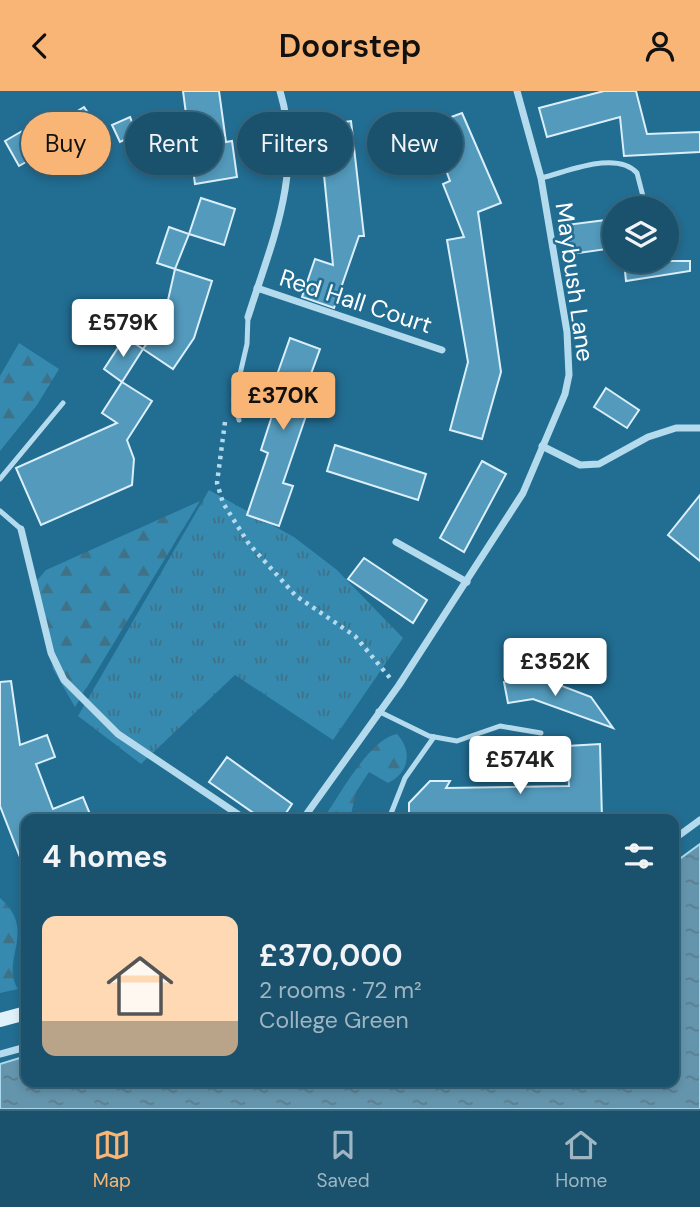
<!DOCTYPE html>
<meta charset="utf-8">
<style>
:root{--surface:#1a526e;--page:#275c76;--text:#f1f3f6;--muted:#9fb6c2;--line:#386981;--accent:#f9b576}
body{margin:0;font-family:"DM Sans",sans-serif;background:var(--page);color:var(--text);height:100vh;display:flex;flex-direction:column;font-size:26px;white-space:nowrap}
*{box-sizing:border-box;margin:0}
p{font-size:23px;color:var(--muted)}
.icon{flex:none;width:38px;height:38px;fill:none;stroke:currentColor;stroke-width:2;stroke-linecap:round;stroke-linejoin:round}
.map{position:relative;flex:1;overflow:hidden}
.side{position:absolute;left:21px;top:723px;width:658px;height:273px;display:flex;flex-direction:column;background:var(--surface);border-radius:14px;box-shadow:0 4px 10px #0003,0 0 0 2px var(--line)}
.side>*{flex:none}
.guide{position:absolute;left:21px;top:21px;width:658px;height:63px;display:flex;gap:14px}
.fabs{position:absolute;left:602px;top:105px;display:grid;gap:14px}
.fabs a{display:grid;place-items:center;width:77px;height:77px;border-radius:50%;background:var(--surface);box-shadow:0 4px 10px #0003,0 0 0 2px var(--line);font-size:35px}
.price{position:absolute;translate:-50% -60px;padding:0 16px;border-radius:7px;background:#fff;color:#222;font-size:23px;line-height:46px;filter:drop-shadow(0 2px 4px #0008)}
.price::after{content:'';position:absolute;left:50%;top:42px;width:21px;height:16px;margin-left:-10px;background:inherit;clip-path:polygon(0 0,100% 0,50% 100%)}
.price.selected{background:var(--accent);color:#111}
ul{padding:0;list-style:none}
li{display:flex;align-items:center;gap:21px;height:175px;padding:0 21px}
li span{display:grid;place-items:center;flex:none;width:196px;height:140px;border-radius:14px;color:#555}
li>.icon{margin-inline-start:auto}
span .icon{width:84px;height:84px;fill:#fffc;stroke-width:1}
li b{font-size:30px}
h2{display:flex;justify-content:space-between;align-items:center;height:84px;padding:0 21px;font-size:30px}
.chip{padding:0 24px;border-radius:32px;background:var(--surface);box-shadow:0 4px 10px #0003,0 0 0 2px var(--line);font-size:24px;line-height:63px}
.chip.selected{background:var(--accent);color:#111}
header{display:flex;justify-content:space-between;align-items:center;height:91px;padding:0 21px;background:var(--accent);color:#111;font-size:32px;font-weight:600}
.tab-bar{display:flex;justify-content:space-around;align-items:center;height:98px;border-top:2px solid var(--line);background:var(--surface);font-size:19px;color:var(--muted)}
.tab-bar a{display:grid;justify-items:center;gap:4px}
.tab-bar .selected{color:var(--accent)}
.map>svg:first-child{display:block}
.grass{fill:url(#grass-tufts)}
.forest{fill:url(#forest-firs)}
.water{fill:url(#water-ripples);stroke:#a8d9ee;stroke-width:2}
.building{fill:#539abc;stroke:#daeff9;stroke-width:2}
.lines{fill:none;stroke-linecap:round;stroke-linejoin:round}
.path{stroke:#b4dbed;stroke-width:4.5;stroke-dasharray:3.5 5;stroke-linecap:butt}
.lane{stroke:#b4dbed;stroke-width:5}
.street{stroke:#b4dbed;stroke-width:7}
.secondary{stroke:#e0f1fa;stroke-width:14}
.labels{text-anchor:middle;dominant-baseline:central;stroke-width:5;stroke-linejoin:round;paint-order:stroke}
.street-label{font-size:24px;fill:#fff;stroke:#226d92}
</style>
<header><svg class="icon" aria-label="back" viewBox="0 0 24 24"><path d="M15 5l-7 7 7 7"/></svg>Doorstep<svg class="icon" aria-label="person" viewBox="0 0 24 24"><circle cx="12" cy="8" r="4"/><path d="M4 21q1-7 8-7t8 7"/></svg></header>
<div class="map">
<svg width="700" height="1018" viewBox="0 0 700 1018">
<defs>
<pattern id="grass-tufts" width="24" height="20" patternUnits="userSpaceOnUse" patternTransform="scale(1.75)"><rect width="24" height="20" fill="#3689af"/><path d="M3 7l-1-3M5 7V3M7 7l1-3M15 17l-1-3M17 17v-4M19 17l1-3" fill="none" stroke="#3f7187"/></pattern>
<pattern id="forest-firs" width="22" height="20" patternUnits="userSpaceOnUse" patternTransform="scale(1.75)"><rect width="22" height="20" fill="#3689af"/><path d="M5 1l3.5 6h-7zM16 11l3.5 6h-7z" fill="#3f7187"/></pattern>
<pattern id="water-ripples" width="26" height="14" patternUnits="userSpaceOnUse" patternTransform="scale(1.75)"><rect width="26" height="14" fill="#6495ad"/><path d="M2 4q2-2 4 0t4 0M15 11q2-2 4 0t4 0" fill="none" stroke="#5c7b8b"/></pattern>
</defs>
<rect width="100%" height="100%" fill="#226d92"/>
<path class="grass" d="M 209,399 L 294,446 L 337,479 L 403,547 L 333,649 L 235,584 L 141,673 L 78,625 Z"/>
<g class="forest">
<path d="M 19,252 L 59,278 L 37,314 L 0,360 L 0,285 Z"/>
<path d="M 200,410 L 75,616 L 53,578 L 34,493 L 46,479 Z"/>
<path d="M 397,643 C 413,660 409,682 388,692 L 369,681 L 356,701 L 350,728 L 323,728 C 340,704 369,648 397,643 Z"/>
<path d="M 0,807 C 38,840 0,868 18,898 L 0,902 Z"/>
</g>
<path class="water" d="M 700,753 L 700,1018 L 0,1018 L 0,973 L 26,965 L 26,990 L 674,990 L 674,772 Z"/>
<g class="building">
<path d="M 183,0 L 219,0 L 226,51 L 232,50 L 237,86 L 195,93 L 190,56 L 170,60 L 167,41 L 188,38 Z"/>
<path d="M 604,0 L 636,0 L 647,43 L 700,41 L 700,61 L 624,65 L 620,26 L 547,46 L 539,17 Z"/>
<path d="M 84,16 L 101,41 L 66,64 L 59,52 L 19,75 L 5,50 L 38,31 L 43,41 Z"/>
<path d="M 462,22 L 501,112 L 478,121 L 501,281 L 482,348 L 450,339 L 468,271 L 447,149 L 464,146 L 443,93 L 450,90 L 429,34 Z"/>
<path d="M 130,26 L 137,43 L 120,51 L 112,34 Z"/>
<path d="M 351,30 L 364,145 L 359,145 L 334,217 L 302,206 L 315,168 L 333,174 L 319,34 Z"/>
<path d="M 201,107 L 235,118 L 224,154 L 189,143 Z"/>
<path d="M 614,128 L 614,157 L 572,163 L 566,134 Z"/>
<path d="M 169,136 L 189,143 L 175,178 L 157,172 Z"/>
<path d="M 624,170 L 690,170 L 690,180 L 626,190 Z"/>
<path d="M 175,178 L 212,190 L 194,247 L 173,278 L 143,258 L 164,227 Z"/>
<path d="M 125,246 L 143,258 L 122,291 L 104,278 Z"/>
<path d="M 290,247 L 320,258 L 299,316 L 308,319 L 283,392 L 293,395 L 279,435 L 247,424 L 268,362 L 261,359 L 280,300 L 272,298 Z"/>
<path d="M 122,291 L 152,310 L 127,349 L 134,368 L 132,394 L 41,434 L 16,377 L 117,332 L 102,322 Z"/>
<path d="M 606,297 L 639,319 L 627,337 L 594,316 Z"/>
<path d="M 335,354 L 426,383 L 418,409 L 327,380 Z"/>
<path d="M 482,370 L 506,383 L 464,461 L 440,447 Z"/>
<path d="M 700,404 L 700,470 L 668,444 Z"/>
<path d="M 364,467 L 427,509 L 413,532 L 348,488 Z"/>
<path d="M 536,585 L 591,606 L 613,637 L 533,608 L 508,612 L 504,591 Z"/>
<path d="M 11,590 L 20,654 L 47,644 L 55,666 L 36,673 L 53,718 L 83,706 L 92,728 L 26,728 L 25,779 L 0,715 L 0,591 Z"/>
<path d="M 600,653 L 602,728 L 409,728 L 409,712 L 430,690 L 450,690 L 446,697 L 569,695 L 567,655 Z"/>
<path d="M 227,666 L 292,713 L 282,728 L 262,728 L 209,691 Z"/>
</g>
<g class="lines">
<path class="path" d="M 225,331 L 217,392 L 223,412 L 249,453 L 296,505 L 355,545 L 390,587"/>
<g class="lane">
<path d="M 541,87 C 567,81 616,59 637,82 L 646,117"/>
<path d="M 239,329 L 234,309 L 247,253 L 248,226"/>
<path d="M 0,388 L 63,312"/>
<path d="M 0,420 L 21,438"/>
<path d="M 378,620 L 429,645 L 457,650 L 500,635 L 541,642"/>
<path d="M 390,725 L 405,687 L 434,646"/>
</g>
<g class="street">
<path d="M 257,197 L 442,259"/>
<path d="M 248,226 C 272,150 304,80 280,0"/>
<path d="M 542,355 L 580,374 L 599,373 L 648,346 L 676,337 L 700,337"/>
<path d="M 21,438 L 51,562 L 64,589 L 118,643 L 245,728"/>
<path d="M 396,451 L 467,491"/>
<path d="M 303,728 L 399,594 L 523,402 L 565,303 L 569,284 L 567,241 L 541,87 L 517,0"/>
<path d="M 674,748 L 700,729"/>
<path d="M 0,963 L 26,956"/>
</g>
<path class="secondary" d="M 0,929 L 26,922"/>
</g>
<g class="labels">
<g class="street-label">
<text transform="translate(575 191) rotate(82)">Maybush Lane</text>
<text transform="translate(356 210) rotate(18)">Red Hall Court</text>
</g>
</g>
</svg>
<div class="fabs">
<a><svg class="icon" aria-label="layers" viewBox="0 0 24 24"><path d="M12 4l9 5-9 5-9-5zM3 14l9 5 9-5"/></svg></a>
</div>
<b class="price" style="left:123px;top:268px">£579K</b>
<b class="price selected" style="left:283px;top:341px">£370K</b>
<b class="price" style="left:555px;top:607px">£352K</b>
<b class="price" style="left:520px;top:705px">£574K</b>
<div class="guide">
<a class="chip selected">Buy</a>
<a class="chip">Rent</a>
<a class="chip">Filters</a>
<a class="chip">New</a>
</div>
<section class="side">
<h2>4 homes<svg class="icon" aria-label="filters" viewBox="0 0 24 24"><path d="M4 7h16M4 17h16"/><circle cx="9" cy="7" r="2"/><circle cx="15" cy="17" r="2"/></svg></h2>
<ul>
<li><span style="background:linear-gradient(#ffd9b3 75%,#b9a48a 0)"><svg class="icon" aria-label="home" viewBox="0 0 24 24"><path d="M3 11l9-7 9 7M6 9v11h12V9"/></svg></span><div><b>£370,000</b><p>2 rooms · 72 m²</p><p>College Green</p></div></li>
</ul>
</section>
</div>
<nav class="tab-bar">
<a class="selected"><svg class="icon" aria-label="map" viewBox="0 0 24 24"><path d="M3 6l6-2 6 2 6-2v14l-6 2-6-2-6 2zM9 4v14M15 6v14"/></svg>Map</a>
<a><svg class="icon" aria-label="saved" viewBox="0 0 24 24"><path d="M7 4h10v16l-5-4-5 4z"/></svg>Saved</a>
<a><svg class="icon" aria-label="home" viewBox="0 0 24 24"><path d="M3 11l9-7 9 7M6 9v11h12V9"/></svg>Home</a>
</nav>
